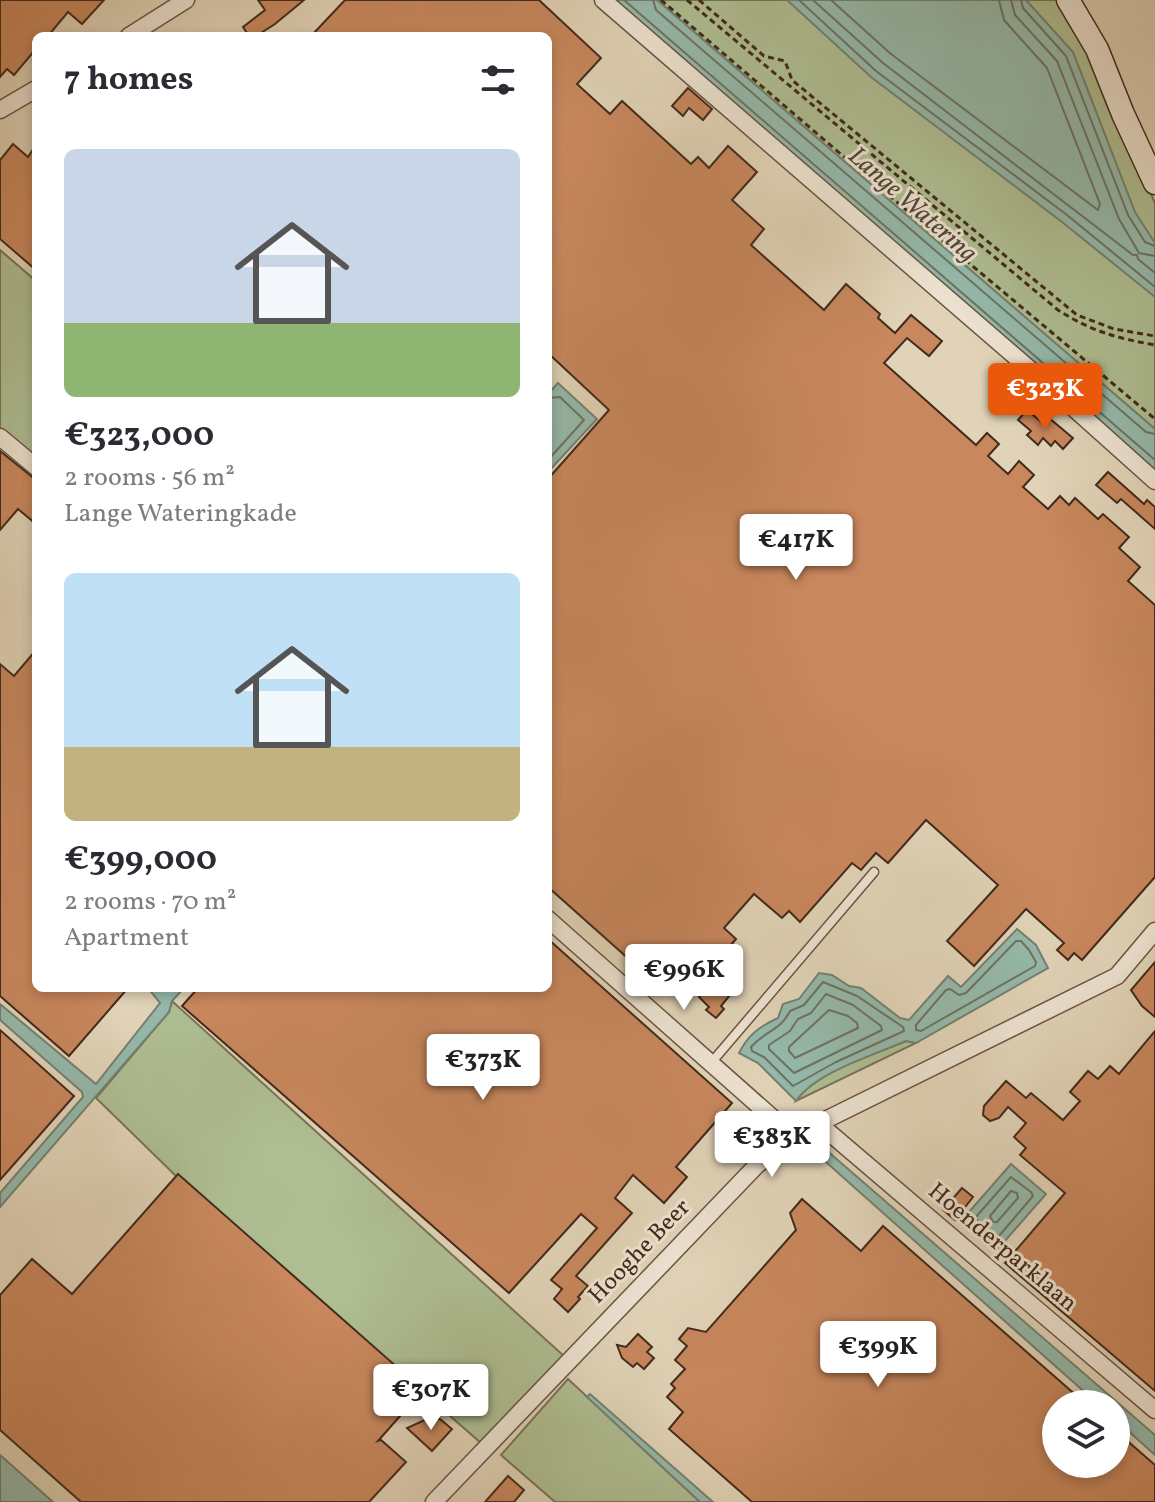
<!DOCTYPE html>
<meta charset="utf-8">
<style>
:root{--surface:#fff;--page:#f7f7f7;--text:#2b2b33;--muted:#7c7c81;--accent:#ea580c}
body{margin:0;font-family:Vollkorn,serif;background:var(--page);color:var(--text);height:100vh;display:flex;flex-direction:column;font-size:30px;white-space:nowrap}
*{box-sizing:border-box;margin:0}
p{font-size:26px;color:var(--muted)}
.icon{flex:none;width:44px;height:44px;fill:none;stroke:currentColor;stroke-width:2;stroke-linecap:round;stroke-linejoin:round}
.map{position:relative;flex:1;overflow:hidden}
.sheet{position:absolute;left:32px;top:32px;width:520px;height:960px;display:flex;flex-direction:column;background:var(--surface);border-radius:12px;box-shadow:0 4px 12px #0003}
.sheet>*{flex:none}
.controls{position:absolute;left:1042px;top:1390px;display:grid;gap:16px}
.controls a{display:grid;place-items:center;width:88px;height:88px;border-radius:50%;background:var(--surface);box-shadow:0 4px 12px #0003;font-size:40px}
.price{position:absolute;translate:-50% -68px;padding:0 18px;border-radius:8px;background:#fff;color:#222;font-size:26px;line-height:52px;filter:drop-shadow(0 2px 4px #0008)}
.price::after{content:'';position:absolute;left:50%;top:48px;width:24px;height:18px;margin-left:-12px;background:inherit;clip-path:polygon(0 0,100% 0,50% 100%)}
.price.current{background:var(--accent);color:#fff}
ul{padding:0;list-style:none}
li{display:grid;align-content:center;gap:16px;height:424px;padding:0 32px}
li span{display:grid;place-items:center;height:248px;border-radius:12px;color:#555}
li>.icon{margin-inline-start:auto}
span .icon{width:144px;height:144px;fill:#fffc;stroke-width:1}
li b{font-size:34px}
h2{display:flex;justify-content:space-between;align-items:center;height:96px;padding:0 32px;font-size:34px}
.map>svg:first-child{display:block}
.green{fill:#aebe92;stroke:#787457;stroke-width:2}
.water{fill:#95b9aa;stroke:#748071;stroke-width:2}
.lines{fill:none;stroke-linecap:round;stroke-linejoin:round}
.shore{stroke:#6c7263;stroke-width:2}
.building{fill:#c8875d;stroke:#422a1c;stroke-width:2}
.lane-casing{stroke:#6a5443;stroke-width:11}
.street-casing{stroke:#6a5443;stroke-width:19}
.secondary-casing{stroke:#422a1c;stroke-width:25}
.path{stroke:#422a1c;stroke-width:3;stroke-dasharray:6 4;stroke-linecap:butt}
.lane{stroke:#ece2d0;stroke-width:8}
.street{stroke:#ece2d0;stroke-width:16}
.secondary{stroke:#ece2d0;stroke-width:22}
.labels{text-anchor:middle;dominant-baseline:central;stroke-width:6;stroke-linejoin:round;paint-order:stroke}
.street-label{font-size:24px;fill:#422a1c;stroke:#ece2d0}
.water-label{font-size:26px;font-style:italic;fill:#534738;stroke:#ece2d0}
</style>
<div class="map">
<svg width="1155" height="1502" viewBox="0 0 1155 1502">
<rect width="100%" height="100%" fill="#e1d3b7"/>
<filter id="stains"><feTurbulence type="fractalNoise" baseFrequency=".0025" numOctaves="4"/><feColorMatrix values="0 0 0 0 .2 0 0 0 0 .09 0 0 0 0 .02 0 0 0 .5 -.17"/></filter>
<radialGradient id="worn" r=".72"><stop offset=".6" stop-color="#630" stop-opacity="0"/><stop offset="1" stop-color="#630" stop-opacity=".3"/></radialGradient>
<g class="green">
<path d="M 657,0 L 1056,0 L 1084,43 L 1155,203 L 1155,429 Z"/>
<path d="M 0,250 L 36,281 L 36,459 L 0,428 Z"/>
<path d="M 172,1001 L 565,1357 L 481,1443 L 178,1178 L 96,1098 L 169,1012 Z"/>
<path d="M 906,1041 L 916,1043 L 796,1101 C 816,1072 874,1054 906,1041 Z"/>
<path d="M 568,1379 L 700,1502 L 555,1502 L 501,1455 Z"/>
</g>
<g class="water">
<path d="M 612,0 L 657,0 L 1155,429 L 1155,470 Z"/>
<path d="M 787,0 L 1026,0 L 1073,52 L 1135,212 L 1155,243 L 1155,297 L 1062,222 L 871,77 Z"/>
<path d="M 558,383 L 597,419 L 548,472 L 548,394 Z"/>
<path d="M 1017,929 L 1036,945 L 1048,968 L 916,1043 L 906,1041 C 874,1055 816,1072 796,1101 L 758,1063 L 739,1053 C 748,1035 760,1026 778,1018 L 783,1004 L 799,999 L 819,973 L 832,975 L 849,986 L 861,988 L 900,1018 L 909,1020 L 948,976 L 961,987 Z"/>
<path d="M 148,988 L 184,988 L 172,1001 L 169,1012 L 0,1207 L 0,1193 L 83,1097 L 82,1092 L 0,1020 L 0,1004 L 96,1084 L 160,1003 Z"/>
<path d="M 825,1149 L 1155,1435 L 1155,1455 L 1116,1420 L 1116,1404 L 1098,1404 L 818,1155 Z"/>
<path d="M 1011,1164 L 1046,1194 L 997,1250 L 962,1220 Z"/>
<path d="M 590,1394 L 713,1502 L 700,1502 L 587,1397 Z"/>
<path d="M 0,1455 L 53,1502 L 0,1502 Z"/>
</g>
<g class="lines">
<g class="shore">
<path d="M 624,0 L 1155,460"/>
<path d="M 653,0 L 656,10 L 1146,432 L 1155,434"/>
<path d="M 799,0 L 876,71 L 1067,215 L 1155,287"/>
<path d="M 813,0 L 883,63 L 1133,255 L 1137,255 L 1138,259 L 1155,273"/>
<path d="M 831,0 L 891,54 L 1098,210 L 1100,204 L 1047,68 L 1004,20 L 999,0"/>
<path d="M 1011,0 L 1015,15 L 1057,61 L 1119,219 L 1139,253 L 1155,256"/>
<path d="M 1021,0 L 1023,8 L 1066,56 L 1128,215 L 1145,242 L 1155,246"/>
<path d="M 548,398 L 560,397 L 584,420 L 548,460"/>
<path d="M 1016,941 L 1021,941 L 1029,950 L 1036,962 L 1035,966 L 921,1031 L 916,1030 L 916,1025 L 946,990 L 950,989 L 959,995 L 966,993 Z"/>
<path d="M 823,982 L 857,996 L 903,1027 L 904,1031 L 836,1062 L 793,1086 L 764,1057 L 752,1051 L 751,1047 C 766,1030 780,1031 790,1011 L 804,1005 Z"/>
<path d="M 826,994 L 853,1005 L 881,1026 L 882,1030 L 794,1073 L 769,1049 L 769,1045 L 790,1031 L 798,1019 L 811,1013 Z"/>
<path d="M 829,1010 L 848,1016 L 857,1023 L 858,1028 L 795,1058 L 789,1051 L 789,1047 Z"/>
<path d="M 1011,1177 L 1031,1192 L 1033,1196 L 999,1236 L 995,1237 L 975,1218 Z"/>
<path d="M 1011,1191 L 1017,1193 L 1018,1198 L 997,1222 L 993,1222 L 990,1216 Z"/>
</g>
</g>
<g class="building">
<path d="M 0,0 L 104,0 L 82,24 L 68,12 L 48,36 L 36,36 L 36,49 L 14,75 L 7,69 L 0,77 Z"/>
<path d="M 258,0 L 304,0 L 275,24 L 256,36 L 249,36 L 243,27 L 265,10 Z"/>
<path d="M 345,0 L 539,0 L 601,58 L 577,84 L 610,114 L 622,101 L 691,164 L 698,157 L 709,168 L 728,146 L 757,172 L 732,200 L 764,229 L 751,245 L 824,310 L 846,284 L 880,314 L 878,318 L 895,333 L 911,315 L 942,341 L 929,356 L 907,338 L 884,363 L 976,445 L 987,433 L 999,444 L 988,456 L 1008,474 L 1019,461 L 1034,475 L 1023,487 L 1048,509 L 1060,496 L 1069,505 L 1075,498 L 1098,519 L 1103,514 L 1129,537 L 1119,548 L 1140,567 L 1128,581 L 1155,605 L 1155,877 L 1082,960 L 1074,953 L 1068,960 L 1057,950 L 1064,943 L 1026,909 L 974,966 L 947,941 L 998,885 L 926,820 L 888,863 L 876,853 L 861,870 L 852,863 L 800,922 L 789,911 L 782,918 L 754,894 L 724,928 L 736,939 L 710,969 L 726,984 L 722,988 L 730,995 L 721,1006 L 724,1009 L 716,1018 L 706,1010 L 709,1007 L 699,997 L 707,988 L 687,970 L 667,993 L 548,887 L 548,479 L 609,410 L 548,353 L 548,36 L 311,36 Z"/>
<path d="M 688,88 L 712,109 L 703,120 L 689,108 L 683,116 L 672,106 Z"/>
<path d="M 13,144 L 28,157 L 36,145 L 36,270 L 0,239 L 0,160 Z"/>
<path d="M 1027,410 L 1044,424 L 1049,418 L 1073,438 L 1063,449 L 1055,441 L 1051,446 L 1043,438 L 1038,445 L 1027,435 L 1031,431 L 1018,420 Z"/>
<path d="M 0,451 L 36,480 L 36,524 L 18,509 L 0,530 Z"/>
<path d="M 1108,472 L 1144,504 L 1147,500 L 1155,507 L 1155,529 L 1121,499 L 1117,503 L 1096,485 Z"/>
<path d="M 36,650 L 36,988 L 128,988 L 69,1056 L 0,996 L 0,664 L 14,676 Z"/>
<path d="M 548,939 L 732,1103 L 676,1167 L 687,1177 L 664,1203 L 633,1175 L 615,1198 L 632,1213 L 576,1276 L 588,1286 L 578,1297 L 580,1299 L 568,1312 L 554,1299 L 562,1289 L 551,1280 L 597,1228 L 581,1214 L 509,1293 L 182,1006 L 198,988 L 548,988 Z"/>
<path d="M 1155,962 L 1155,1017 L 1142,1006 L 1131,990 Z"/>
<path d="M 0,1030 L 74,1096 L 0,1180 Z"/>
<path d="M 1155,1031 L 1155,1391 L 1005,1263 L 1065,1193 L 1020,1155 L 1026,1148 L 1014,1137 L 1026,1123 L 1008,1107 L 999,1118 L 990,1121 L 983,1115 L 984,1106 L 1006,1081 L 1026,1098 L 1031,1093 L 1063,1120 L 1080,1101 L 1070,1092 L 1088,1071 L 1098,1079 L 1110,1066 L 1119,1074 Z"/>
<path d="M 178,1174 L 423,1390 L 378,1441 L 381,1440 L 406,1462 L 369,1502 L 81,1502 L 0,1430 L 0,1295 L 32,1259 L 72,1294 Z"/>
<path d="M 962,1188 L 973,1197 L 955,1220 L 943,1210 Z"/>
<path d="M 802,1199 L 861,1251 L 883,1226 L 1086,1404 L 1056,1404 L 1056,1464 L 1116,1464 L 1116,1431 L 1155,1465 L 1155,1502 L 752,1502 L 669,1429 L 683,1412 L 667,1397 L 675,1388 L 671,1384 L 685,1369 L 675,1360 L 687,1346 L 679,1339 L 688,1328 L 706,1332 L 796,1230 L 790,1213 Z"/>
<path d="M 638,1334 L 652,1347 L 647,1352 L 654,1358 L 644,1369 L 637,1363 L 633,1367 L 622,1358 L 617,1345 L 626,1347 Z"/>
<path d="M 427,1419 L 440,1419 L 452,1429 L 432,1451 L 407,1428 Z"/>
<path d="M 508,1476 L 524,1490 L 514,1502 L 485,1502 Z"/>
</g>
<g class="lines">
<g class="lane-casing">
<path id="lane" d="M 711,1063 L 874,872"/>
</g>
<g class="street-casing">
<g id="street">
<path d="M 603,0 L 1040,378 L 1155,481"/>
<path d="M 129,36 L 186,0"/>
<path d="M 0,110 L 36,89"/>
<path d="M 0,437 L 36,467"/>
<path d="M 548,919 L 793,1136"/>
<path d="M 818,1123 L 1155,1410"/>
<path d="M 434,1502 L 757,1165 L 793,1136 L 1117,976 L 1155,931"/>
</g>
</g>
<g class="secondary-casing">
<path id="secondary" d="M 1068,0 L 1097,49 L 1123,114 L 1155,183"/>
</g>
<g class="path">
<path d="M 661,0 L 926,227 L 1155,419"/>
<path d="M 687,0 L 1058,310 C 1091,331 1116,338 1155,345"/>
<path d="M 699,0 L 764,56 L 785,61 L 792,80 L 1077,315 L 1114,329 L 1155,336"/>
</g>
<use href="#lane" class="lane"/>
<use href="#street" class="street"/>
<use href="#secondary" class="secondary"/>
</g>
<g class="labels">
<g class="street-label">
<text transform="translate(1002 1248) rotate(40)">Hoenderparklaan</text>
<text transform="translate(640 1252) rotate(-46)">Hooghe Beer</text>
</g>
<g class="water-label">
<text transform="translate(912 205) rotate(41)">Lange Watering</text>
</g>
</g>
<rect width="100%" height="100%" filter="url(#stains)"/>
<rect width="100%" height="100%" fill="url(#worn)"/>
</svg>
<div class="controls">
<a><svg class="icon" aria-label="layers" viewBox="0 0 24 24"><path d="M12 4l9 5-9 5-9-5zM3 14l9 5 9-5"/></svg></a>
</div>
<b class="price current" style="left:1045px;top:431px">€323K</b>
<b class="price" style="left:796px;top:582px">€417K</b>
<b class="price" style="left:684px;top:1012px">€996K</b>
<b class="price" style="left:483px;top:1102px">€373K</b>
<b class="price" style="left:772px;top:1179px">€383K</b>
<b class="price" style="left:878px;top:1389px">€399K</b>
<b class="price" style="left:431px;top:1432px">€307K</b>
<section class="sheet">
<h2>7 homes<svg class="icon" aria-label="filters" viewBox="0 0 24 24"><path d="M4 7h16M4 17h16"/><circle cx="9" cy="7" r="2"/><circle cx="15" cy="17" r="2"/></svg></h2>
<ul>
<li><span style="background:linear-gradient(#c9d6e8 70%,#8fb573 0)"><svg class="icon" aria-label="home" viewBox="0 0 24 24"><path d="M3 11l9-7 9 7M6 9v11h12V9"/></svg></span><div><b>€323,000</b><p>2 rooms · 56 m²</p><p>Lange Wateringkade</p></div></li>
<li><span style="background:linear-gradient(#bfe0f5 70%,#c2b280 0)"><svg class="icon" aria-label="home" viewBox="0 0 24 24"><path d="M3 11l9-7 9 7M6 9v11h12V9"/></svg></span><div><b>€399,000</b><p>2 rooms · 70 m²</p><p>Apartment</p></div></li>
</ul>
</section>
</div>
